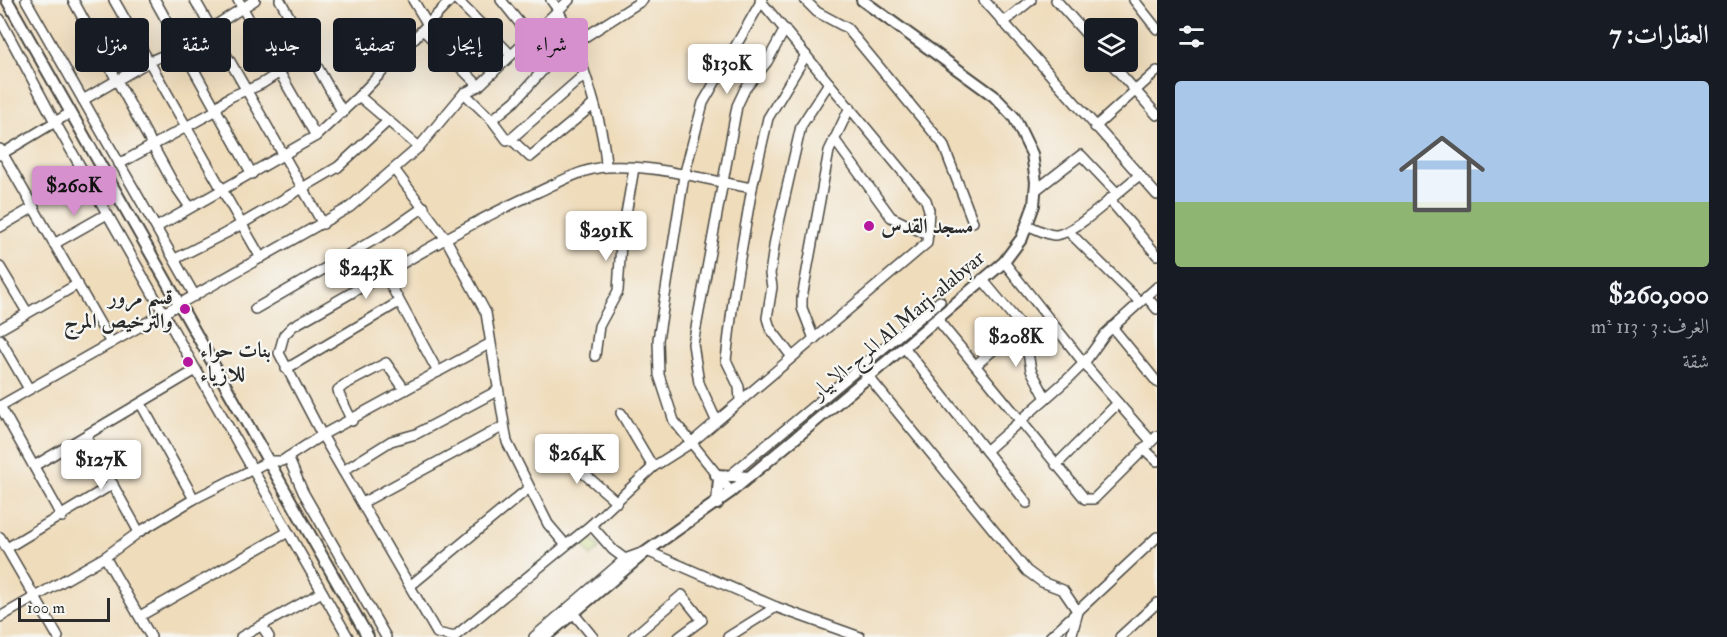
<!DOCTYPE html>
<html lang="ar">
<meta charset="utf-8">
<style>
:root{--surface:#171b24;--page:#20242c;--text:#f1f3f6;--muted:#9ea1a6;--accent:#d690ce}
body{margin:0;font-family:"IM FELL Double Pica",Amiri,serif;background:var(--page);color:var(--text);direction:rtl;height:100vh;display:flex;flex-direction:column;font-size:22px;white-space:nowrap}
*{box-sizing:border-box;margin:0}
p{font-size:20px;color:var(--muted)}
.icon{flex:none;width:33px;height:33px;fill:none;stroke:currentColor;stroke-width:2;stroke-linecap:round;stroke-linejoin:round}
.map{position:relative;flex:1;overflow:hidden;direction:ltr}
.details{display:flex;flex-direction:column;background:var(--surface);width:570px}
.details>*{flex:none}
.guide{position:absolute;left:18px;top:18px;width:570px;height:54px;direction:rtl;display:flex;gap:12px}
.controls{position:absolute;left:1084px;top:18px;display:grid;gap:12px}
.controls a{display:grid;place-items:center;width:54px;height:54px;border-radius:6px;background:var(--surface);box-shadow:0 6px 24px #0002;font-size:30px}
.scale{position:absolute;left:18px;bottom:15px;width:92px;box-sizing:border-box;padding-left:6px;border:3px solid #2b2b2b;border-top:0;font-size:16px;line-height:21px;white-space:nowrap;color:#2b2b2b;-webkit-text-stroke:4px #f6f6f2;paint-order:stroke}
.price{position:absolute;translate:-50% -51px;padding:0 14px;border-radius:6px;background:#fff;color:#222;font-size:20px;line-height:39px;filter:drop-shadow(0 2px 3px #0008)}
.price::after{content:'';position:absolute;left:50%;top:36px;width:18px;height:14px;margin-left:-9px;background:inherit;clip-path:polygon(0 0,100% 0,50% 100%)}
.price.active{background:var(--accent);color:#111}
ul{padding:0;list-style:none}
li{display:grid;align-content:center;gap:12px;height:318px;padding:0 18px}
li span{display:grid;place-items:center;height:186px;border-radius:6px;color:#555}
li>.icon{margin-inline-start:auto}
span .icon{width:108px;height:108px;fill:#fffc;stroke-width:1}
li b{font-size:26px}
h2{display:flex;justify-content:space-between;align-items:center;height:72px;padding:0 18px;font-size:26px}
.chip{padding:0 21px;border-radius:6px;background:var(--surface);box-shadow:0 6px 24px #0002;font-size:21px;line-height:54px}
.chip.active{background:var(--accent);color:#111}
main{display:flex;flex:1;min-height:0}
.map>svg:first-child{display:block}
.green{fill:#c3d477;stroke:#778051;stroke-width:1.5}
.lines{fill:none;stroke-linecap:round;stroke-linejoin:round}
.minor-casing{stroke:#484641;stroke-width:12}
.major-casing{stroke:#484641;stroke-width:14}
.minor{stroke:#fff;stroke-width:9}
.major{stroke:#fff;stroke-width:10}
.poi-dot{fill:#b5179e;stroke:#f6f6f2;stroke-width:2}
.labels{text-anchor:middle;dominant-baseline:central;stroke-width:4.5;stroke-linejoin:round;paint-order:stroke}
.poi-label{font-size:21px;font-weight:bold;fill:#2b2b2b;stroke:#f6f6f2;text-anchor:start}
.street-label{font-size:21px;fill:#2b2b2b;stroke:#f6f6f2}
</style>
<main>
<section class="details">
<h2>العقارات: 7<svg class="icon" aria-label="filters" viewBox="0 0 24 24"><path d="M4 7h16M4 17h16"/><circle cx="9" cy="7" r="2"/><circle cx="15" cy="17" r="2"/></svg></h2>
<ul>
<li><span style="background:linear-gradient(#a9c7e8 65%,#8fb573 0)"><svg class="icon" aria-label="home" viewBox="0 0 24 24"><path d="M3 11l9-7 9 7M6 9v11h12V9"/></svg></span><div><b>$260,000</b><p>الغرف: 3 · 113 m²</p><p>شقة</p></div></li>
</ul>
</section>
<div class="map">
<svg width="1157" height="637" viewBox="0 0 1157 637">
<rect width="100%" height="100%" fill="#f6f6f2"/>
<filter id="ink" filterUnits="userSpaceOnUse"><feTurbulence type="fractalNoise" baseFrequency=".0167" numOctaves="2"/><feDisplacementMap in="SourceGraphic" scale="12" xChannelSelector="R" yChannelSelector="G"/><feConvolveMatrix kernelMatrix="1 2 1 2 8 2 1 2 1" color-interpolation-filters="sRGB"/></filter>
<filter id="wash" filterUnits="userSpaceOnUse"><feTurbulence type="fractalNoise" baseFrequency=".008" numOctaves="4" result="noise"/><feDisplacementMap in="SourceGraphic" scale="24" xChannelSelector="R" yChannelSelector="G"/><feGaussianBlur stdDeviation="1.35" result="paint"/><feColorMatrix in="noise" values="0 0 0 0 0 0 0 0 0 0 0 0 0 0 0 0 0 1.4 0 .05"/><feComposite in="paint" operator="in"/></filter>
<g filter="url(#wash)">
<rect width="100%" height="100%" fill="#efdcbb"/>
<path class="green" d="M 589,535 L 600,548 L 591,556 L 580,542 Z"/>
</g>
<g filter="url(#ink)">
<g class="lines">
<g class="minor-casing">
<g id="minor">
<path d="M 26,0 L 195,296"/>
<path d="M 73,0 L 172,181 L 190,207"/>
<path d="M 114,0 L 261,258"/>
<path d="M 155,0 L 252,174"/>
<path d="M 195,0 L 323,224"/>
<path d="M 238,0 L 316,136"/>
<path d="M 280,0 L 343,113"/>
<path d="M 413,0 L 428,25"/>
<path d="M 457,0 L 511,55"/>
<path d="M 501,0 L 530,36"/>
<path d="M 551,0 C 575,30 605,128 606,167"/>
<path d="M 805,0 L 817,12 L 847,28 L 943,144 L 973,222"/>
<path d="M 984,0 L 1157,195"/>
<path d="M 1056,0 L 1095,44"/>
<path d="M 1134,0 L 1157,29"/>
<path d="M 0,19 L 55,122 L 348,637"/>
<path d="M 1003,23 L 1031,0"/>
<path d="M 423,30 L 479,86"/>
<path d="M 448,58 L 482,24"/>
<path d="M 1110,62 L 1157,115"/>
<path d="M 464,93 L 492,120 L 515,101 L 571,39 L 577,42 L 643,0"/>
<path d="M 359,96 L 419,147"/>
<path d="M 83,100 L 148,62 L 180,48 L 255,0"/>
<path d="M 492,120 L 507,140 L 511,139 L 530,157 L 593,105"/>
<path d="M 1095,127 L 1157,71"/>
<path d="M 511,139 L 584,75"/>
<path d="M 834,139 L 891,217 L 928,235"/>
<path d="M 0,149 L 111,343"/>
<path d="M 0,155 L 70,113"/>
<path d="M 119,164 L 215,111 C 225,94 247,92 263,83 C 280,73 294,61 307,46"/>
<path d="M 394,169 L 446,239 L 486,313 L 507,442 L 548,524 L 565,544"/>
<path d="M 1036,190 L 1081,155 L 1116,192"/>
<path d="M 1109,199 L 1157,255"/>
<path d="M 1027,225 C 1035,228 1045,234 1054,235 C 1074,236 1121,188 1140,175"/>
<path d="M 0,227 L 34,207"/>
<path d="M 157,227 L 316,136 L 359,96 L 451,0"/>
<path d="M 1068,231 L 1140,302"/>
<path d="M 54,244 L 107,214"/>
<path d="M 175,259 L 226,233 L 338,167 L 387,122"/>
<path d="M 1004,262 L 1091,372 L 1151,441"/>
<path d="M 0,267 L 27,312"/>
<path d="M 384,273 L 438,372"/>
<path d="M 1146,296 L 1157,309"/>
<path d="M 255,309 L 391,230 L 424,207"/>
<path d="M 937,319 L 1085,499 L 1094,499 L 1157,436"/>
<path d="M 1017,321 L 1026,342 L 1031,370 L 1046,398"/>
<path d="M 1112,327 L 1157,382"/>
<path d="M 0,329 L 78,284"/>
<path d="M 0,339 L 29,389"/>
<path d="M 814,339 L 802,308 L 802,298 L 829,151 L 850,107"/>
<path d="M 904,347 L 1027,503"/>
<path d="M 595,356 L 599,326 L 618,291 L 621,243 L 634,168"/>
<path d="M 792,357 L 770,328 L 767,318 L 772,287 L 770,274 L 775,240 L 801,126 L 829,83"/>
<path d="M 977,364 L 1006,339 L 1017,321 L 982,279"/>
<path d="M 286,369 L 399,302"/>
<path d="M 868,376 L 1027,571 L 1042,582 L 1063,590 L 1078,612 L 1071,637"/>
<path d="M 740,400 L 739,387 L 726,360 L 734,293 L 752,188 L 768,118 L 806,55"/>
<path d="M 141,404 L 194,499"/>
<path d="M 0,406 L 350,207 L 419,147 L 464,93 L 479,86 L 569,0"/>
<path d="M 0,406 L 62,517"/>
<path d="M 621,413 L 653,467"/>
<path d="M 716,420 L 699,383 L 693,344 L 737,106 L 745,89 L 767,62 L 785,29"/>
<path d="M 352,421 L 339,394 L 338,390 L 344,385 L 386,363 L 405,390"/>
<path d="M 86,437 L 139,532"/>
<path d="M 563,446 L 575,466 L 617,502"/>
<path d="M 1143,448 L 1157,461"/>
<path d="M 986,451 L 1070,377 L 1085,362 L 1105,334 L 1157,287"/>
<path d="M 288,457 L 303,492 L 386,637"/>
<path d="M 1056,465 L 1118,403"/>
<path d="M 34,466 L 196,370"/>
<path d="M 343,471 L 391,441 L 416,434 L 497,391"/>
<path d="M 728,477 L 940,301"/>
<path d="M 731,492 L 674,421 L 659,375 L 658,340 L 684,176 L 703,103 L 762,0"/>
<path d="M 362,503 L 502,427"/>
<path d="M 591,525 L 613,550 L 625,559 L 647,551 L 776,607 L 860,637"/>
<path d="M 0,537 L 58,637"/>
<path d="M 7,548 L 113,484"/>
<path d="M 105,557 L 151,637"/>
<path d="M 410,586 L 529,488"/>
<path d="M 574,614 L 593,637"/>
<path d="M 140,616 L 288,532"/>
<path d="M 0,617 L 105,557 L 139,532 L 194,499 L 269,461 L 282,461 L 322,435 L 489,344"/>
<path d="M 262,626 L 269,637"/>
<path d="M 241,637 L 322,592"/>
<path d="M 454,637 L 591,525 L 653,467 L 691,443 L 927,243 L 929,210 L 926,200 L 760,0"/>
<path d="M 455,637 L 437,633 L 322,435 L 279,353 L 284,335 L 293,326 C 375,281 453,230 538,192 C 560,182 583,168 607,167 C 654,164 705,180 752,188"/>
<path d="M 534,637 L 625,559"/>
<path d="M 633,637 L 682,595 L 702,620 L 679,637"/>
<path d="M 728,637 L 776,607"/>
<path d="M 1050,637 L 1157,537"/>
<path d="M 1120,637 L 1157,603"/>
</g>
</g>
<g class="major-casing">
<g id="major">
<path d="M 7,0 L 368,637"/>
<path d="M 716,475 L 749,477"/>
<path d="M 717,504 L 719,478"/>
<path d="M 545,637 L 647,551 L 731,492 L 904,347 L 1004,262 L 1022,238 L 1034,205 L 1036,182 L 1032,154 L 1014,117 L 994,96 L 862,0"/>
</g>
</g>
<use href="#minor" class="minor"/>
<use href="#major" class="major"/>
</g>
</g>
<g class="poi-dot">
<circle cx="869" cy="226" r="6"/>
<circle cx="185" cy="309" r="6"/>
<circle cx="188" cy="362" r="6"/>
</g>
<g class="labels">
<g class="poi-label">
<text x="881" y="226">مسجد القدس</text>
<text x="173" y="297" text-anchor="end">قسم مرور<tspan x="173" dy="24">والترخيص المرج</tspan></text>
<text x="200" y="350">بنات حواء<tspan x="200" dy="24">للازياء</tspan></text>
</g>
<g class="street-label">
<text transform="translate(898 325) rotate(-40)">المرج-الابيار Al Marj-alabyar</text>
</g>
</g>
</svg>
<div class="controls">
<a><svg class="icon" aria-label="layers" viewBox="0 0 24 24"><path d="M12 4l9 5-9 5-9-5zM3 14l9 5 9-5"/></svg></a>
</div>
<div class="scale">100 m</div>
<b class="price" style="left:727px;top:95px">$130K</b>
<b class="price active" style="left:74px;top:217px">$260K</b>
<b class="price" style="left:606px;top:262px">$291K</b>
<b class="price" style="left:366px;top:300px">$243K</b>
<b class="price" style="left:1016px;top:368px">$208K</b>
<b class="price" style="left:577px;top:485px">$264K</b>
<b class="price" style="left:101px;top:491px">$127K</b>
<div class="guide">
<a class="chip active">شراء</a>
<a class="chip">إيجار</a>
<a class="chip">تصفية</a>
<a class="chip">جديد</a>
<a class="chip">شقة</a>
<a class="chip">منزل</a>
</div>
</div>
</main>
